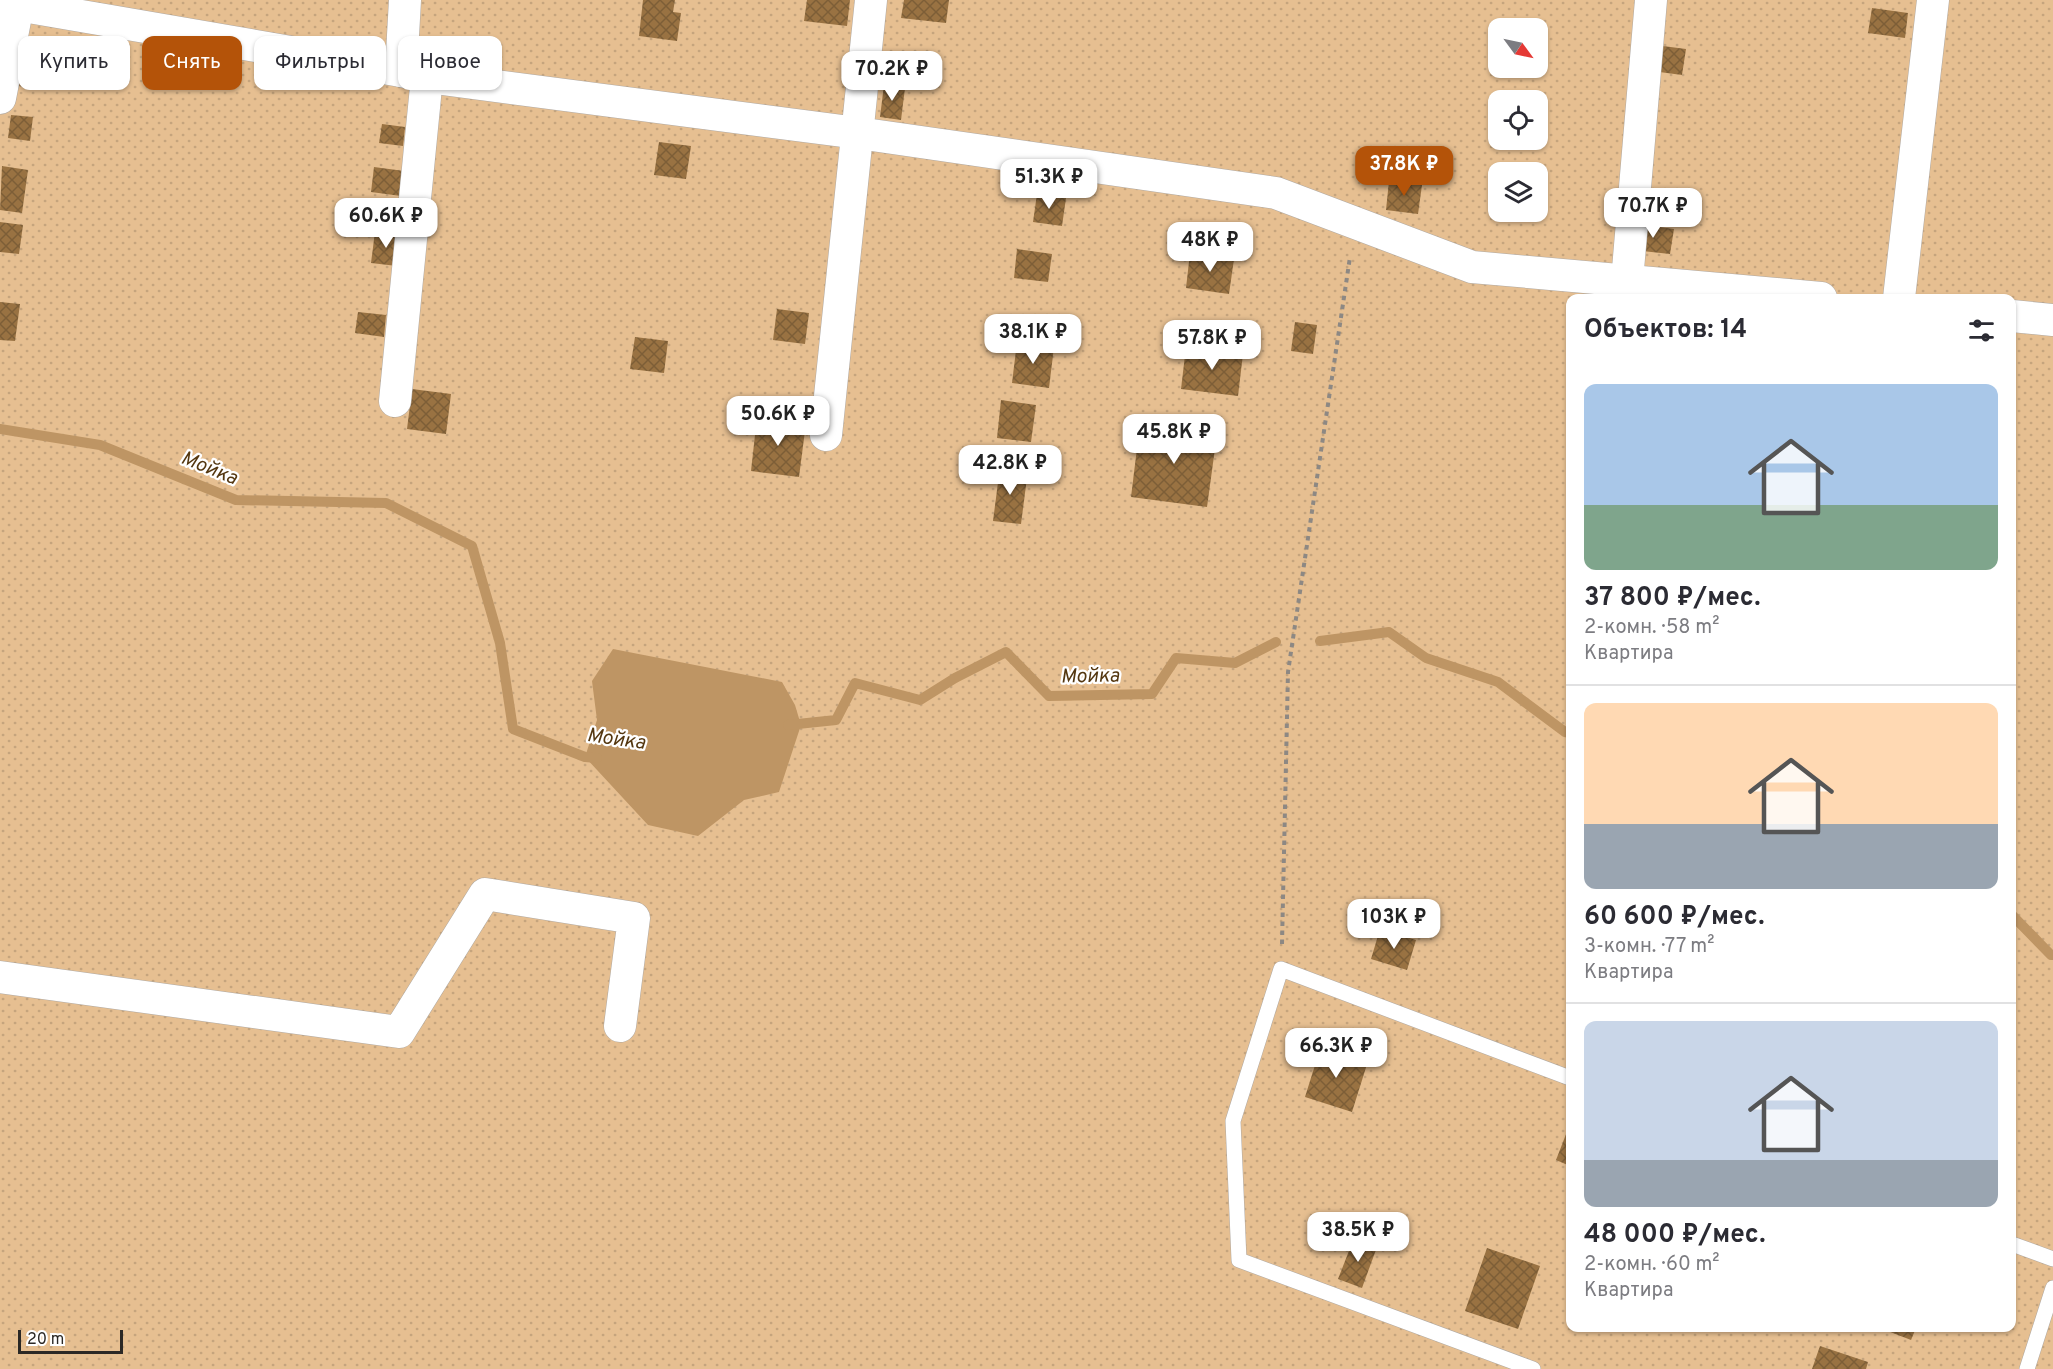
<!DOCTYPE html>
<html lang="ru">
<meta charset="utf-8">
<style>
:root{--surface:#fff;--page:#f2f2f3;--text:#2b2b33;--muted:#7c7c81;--line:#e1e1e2;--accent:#b45309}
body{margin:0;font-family:Overpass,sans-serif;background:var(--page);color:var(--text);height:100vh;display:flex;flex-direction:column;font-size:22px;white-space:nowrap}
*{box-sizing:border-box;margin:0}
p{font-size:20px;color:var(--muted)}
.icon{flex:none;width:33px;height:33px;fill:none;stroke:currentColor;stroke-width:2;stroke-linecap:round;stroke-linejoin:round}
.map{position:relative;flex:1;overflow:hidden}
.side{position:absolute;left:1566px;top:294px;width:450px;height:1038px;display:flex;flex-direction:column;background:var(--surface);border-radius:12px;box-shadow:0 2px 4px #0004}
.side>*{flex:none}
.top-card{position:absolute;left:18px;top:36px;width:570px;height:54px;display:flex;gap:12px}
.needle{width:39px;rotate:123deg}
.buttons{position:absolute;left:1488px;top:18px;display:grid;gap:12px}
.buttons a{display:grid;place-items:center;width:60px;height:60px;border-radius:12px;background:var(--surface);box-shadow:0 2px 4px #0004;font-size:30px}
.scale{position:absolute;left:18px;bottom:15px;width:105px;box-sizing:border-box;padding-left:6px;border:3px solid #2b2825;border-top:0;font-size:16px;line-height:21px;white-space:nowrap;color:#2b2825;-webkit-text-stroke:4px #fff;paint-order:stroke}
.price{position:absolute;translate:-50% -51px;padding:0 14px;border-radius:12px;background:#fff;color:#222;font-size:20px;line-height:39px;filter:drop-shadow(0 2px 3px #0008)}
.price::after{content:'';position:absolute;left:50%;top:36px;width:18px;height:14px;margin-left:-9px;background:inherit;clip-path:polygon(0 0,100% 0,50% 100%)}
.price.current{background:var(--accent);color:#fff}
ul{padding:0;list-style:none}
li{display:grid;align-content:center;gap:12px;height:318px;padding:0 18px}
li+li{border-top:2px solid var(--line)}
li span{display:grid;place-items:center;height:186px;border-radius:12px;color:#555}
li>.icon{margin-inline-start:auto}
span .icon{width:108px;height:108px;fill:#fffc;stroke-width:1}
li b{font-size:26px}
h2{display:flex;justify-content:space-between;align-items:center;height:72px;padding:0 18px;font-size:26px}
.pill{padding:0 21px;border-radius:12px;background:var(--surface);box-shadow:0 2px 4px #0004;font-size:21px;line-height:54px}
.pill.current{background:var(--accent);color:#fff}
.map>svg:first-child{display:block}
.garden{fill:url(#garden-dots);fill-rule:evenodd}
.water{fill:#be9564}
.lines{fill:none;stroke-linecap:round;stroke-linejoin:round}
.stream{stroke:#be9564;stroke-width:10}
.building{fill:url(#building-cross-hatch)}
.lane-casing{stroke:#b0a9a2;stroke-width:16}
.street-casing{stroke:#b0a9a2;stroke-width:33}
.path{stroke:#8d8883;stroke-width:4;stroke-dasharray:4.5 4.5;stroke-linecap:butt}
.lane{stroke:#fff;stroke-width:15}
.street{stroke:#fff;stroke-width:32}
.labels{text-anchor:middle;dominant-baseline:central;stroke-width:4.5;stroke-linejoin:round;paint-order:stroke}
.water-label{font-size:20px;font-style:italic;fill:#543710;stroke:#fff}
</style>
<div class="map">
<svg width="2053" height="1369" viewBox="0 0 2053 1369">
<defs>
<pattern id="garden-dots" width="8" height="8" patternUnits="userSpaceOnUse" patternTransform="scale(1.5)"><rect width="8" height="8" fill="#e6bf91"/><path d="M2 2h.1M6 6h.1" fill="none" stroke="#c5a47d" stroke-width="1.8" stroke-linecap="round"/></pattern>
<pattern id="building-cross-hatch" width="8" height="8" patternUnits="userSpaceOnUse" patternTransform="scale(1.5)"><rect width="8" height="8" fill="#997242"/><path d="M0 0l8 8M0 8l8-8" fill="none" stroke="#7d5e37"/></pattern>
</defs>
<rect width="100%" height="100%" fill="#f9f2eb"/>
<path class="garden" d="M 0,0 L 2053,0 L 2053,1369 L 0,1369 ZM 1498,28 L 1538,28 L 1538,68 L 1498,68 ZM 1498,100 L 1538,100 L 1538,140 L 1498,140 ZM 1498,172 L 1538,172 L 1538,212 L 1498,212 ZM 1570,298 L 2012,298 L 2012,1328 L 1570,1328 Z"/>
<path class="water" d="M 613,649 L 782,682 L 795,705 L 801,725 L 779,792 L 744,800 L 698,836 L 648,825 L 585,757 L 597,720 L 592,681 Z"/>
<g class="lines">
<g class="stream">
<path d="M 0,429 L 100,445 L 236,500 L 386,503 L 472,546 L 500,643 L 513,729 L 585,757 L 597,758"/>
<path d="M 1320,641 L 1389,632 L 1426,658 L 1498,682 L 1565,732 L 1570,733"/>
<path d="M 788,725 L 836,720 L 855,683 L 920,700 L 955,678 L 1006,652 L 1049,696 L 1152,694 L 1176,658 L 1235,663 L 1276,642"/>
<path d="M 2012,915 L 2051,955 L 2053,955"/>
</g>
</g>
<g class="building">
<path d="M 643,0 L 675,0 L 673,12 L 681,13 L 677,41 L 639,36 Z"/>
<path d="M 807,0 L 850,0 L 847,26 L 804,21 Z"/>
<path d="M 904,0 L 949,0 L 946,23 L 901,18 Z"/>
<path d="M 1872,8 L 1908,13 L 1905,38 L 1868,33 Z"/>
<path d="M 1655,45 L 1686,49 L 1682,75 L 1652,71 Z"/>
<path d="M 22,54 L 50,57 L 46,90 L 18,86 Z"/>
<path d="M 884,85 L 905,88 L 901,120 L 880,117 Z"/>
<path d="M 11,115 L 33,117 L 30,141 L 8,138 Z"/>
<path d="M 382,124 L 405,127 L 403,146 L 379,143 Z"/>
<path d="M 659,142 L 691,146 L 686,179 L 654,175 Z"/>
<path d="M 2,166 L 28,170 L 22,213 L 0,210 Z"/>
<path d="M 374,167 L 404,171 L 401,196 L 371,192 Z"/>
<path d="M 1389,181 L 1422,185 L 1418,214 L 1386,210 Z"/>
<path d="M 1037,194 L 1066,198 L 1062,226 L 1033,222 Z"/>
<path d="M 0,222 L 23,225 L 19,254 L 0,252 Z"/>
<path d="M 1636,224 L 1674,229 L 1670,254 L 1633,250 Z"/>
<path d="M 375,232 L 401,235 L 397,266 L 371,263 Z"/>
<path d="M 1017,249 L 1052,254 L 1048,282 L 1014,278 Z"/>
<path d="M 1190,253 L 1234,259 L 1229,294 L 1186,288 Z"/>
<path d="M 0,302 L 20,304 L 15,341 L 0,340 Z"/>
<path d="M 777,309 L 809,313 L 805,344 L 773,340 Z"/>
<path d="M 358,312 L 386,315 L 384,337 L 355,333 Z"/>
<path d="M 1295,322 L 1317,325 L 1313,354 L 1291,351 Z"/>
<path d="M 635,337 L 668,341 L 664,373 L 630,369 Z"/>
<path d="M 1017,342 L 1054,347 L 1049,388 L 1012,383 Z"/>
<path d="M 1186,347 L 1243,354 L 1238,396 L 1181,389 Z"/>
<path d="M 412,389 L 451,394 L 446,434 L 407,429 Z"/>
<path d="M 1001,400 L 1036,405 L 1031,442 L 997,438 Z"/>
<path d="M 757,417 L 806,423 L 799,477 L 751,471 Z"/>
<path d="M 1140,424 L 1217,434 L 1207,507 L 1131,497 Z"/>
<path d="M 1000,467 L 1028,470 L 1021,524 L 993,521 Z"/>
<path d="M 1380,929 L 1416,940 L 1407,970 L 1371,959 Z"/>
<path d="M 1321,1046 L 1368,1061 L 1352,1112 L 1305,1097 Z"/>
<path d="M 1570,1124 L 1570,1166 L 1556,1160 Z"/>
<path d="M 1354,1238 L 1377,1247 L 1362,1288 L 1338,1279 Z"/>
<path d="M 1487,1248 L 1540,1266 L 1518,1329 L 1465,1311 Z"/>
<path d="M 1880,1328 L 1916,1328 L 1911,1340 Z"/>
<path d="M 1820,1346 L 1868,1362 L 1866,1369 L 1812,1369 Z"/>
</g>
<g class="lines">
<g class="lane-casing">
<g id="lane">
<path d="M 2012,1244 L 2053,1259"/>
<path d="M 1533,1369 L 1239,1260 L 1233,1121 L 1281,969 L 1570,1078"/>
<path d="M 2027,1369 L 2053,1288"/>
</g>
</g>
<g class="street-casing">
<g id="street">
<path d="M 0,2 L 401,71 L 427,77 L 858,133 L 1276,193 L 1472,267 L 1821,298"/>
<path d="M 401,71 L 405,0"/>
<path d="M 0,98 L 18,5"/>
<path d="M 1627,281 L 1651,0"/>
<path d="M 1899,298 L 1933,0"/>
<path d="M 2012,316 L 2053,320"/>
<path d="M 395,401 L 427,77"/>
<path d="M 826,435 L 871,0"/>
<path d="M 0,977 L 399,1032 L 485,894 L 634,918 L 620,1026"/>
</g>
</g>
<path class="path" d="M 1282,944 L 1288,672 L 1350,257"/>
<use href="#lane" class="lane"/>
<use href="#street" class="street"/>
</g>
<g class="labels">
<g class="water-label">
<text transform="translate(209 469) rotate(22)">Мойка</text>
<text transform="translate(1090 677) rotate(-1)">Мойка</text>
<text transform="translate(616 740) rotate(8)">Мойка</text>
</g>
</g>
</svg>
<div class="buttons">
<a><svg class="needle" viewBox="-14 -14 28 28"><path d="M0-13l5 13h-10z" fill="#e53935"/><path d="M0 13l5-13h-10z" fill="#7c7c81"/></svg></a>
<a><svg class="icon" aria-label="locate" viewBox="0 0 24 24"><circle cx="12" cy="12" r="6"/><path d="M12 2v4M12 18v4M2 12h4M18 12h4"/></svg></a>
<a><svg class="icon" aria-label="layers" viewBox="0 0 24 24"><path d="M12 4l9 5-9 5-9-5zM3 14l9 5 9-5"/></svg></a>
</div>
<div class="scale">20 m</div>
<b class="price" style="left:892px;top:102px">70.2K ₽</b>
<b class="price current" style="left:1404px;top:197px">37.8K ₽</b>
<b class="price" style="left:1049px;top:210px">51.3K ₽</b>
<b class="price" style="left:1653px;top:239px">70.7K ₽</b>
<b class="price" style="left:386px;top:249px">60.6K ₽</b>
<b class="price" style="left:1210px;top:273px">48K ₽</b>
<b class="price" style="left:1033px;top:365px">38.1K ₽</b>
<b class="price" style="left:1212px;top:371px">57.8K ₽</b>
<b class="price" style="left:778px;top:447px">50.6K ₽</b>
<b class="price" style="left:1174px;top:465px">45.8K ₽</b>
<b class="price" style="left:1010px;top:496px">42.8K ₽</b>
<b class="price" style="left:1394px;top:950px">103K ₽</b>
<b class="price" style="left:1336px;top:1079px">66.3K ₽</b>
<b class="price" style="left:1358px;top:1263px">38.5K ₽</b>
<div class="top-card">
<a class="pill">Купить</a>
<a class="pill current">Снять</a>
<a class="pill">Фильтры</a>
<a class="pill">Новое</a>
</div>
<section class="side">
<h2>Объектов: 14<svg class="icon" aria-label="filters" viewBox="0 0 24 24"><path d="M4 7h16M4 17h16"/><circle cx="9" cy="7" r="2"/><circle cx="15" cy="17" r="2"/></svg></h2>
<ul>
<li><span style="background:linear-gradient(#a9c7e8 65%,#7fa58c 0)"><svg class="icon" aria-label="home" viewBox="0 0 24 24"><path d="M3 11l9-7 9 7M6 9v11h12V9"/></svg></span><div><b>37 800 ₽/мес.</b><p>2-комн. · 58 m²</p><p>Квартира</p></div></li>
<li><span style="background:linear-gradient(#ffd9b3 65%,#9aa5b1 0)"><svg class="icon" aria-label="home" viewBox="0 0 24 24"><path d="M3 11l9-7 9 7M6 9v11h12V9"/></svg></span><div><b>60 600 ₽/мес.</b><p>3-комн. · 77 m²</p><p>Квартира</p></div></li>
<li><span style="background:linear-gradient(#c9d6e8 75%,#9aa5b1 0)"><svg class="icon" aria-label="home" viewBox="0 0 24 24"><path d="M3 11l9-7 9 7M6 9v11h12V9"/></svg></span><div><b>48 000 ₽/мес.</b><p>2-комн. · 60 m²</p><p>Квартира</p></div></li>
</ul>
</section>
</div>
